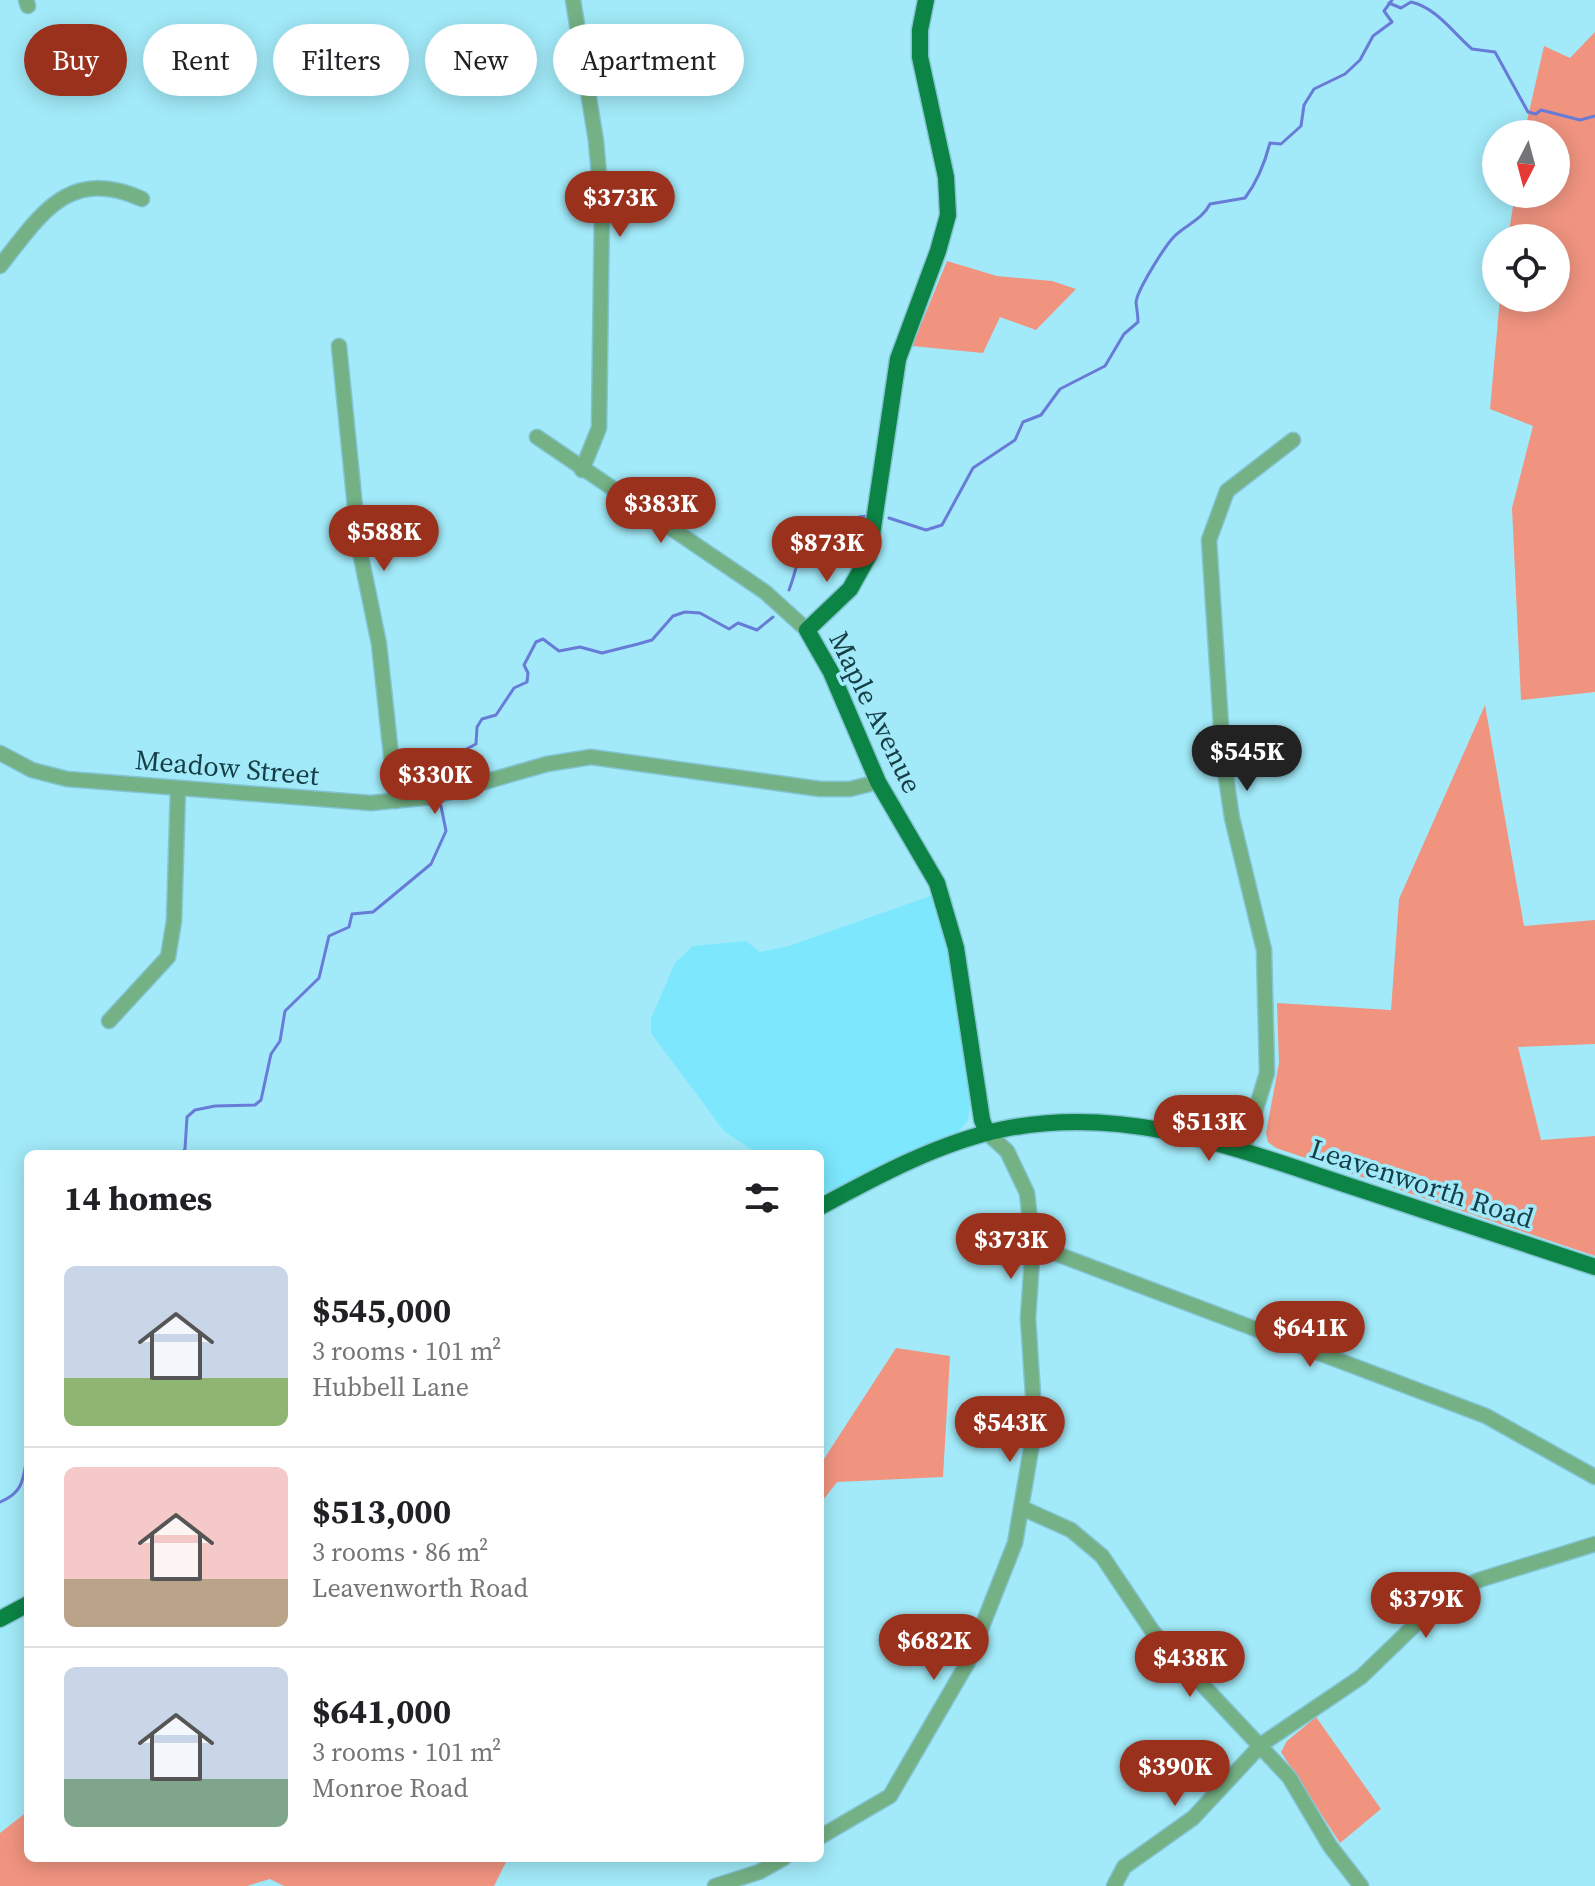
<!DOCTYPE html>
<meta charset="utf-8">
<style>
:root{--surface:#fff;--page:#f6f6f6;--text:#202124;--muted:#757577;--line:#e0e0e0;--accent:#9a311d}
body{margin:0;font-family:"Source Serif 4",serif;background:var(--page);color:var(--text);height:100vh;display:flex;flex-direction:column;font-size:30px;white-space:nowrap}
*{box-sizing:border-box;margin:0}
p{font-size:26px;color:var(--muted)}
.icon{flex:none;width:44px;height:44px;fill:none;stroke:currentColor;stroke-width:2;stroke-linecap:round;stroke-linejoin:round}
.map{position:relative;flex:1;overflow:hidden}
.details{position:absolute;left:24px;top:1150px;width:800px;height:712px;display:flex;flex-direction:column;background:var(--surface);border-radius:12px;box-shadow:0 4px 20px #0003}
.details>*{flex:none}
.guide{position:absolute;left:24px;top:24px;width:800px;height:72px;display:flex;gap:16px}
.needle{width:52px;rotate:186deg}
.tools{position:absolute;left:1482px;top:120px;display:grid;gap:16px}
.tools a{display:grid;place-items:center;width:88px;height:88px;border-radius:50%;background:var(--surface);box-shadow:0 4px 20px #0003;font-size:40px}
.price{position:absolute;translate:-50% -68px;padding:0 18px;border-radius:28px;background:var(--accent);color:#fff;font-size:26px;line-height:52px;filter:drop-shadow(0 2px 4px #0008)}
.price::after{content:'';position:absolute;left:50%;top:48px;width:24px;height:18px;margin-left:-12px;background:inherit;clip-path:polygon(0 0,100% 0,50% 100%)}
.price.current{background:#222;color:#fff}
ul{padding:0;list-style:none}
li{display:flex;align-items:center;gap:24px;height:200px;padding:0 40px}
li+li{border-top:2px solid var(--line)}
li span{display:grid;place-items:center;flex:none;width:224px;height:160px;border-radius:12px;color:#555}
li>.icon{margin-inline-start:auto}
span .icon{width:96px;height:96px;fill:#fffc;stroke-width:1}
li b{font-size:34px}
h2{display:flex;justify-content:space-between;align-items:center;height:96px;padding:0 40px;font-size:34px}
.tag{padding:0 28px;border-radius:36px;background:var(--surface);box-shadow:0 4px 20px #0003;font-size:28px;line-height:72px}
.tag.current{background:var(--accent);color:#fff}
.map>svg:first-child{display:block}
.built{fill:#7ce7fd}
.green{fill:#f09480}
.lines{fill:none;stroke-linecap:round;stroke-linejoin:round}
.stream{stroke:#687bd7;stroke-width:3}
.minor-casing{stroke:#83c4d2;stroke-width:17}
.major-casing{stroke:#83c4d2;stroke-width:19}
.minor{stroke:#74b185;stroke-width:14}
.major{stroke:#0c8445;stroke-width:16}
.labels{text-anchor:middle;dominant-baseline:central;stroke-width:7;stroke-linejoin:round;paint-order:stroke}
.street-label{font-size:28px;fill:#163e46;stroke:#a2eaf9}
</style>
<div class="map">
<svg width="1595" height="1886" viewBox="0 0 1595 1886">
<rect width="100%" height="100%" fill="#a2eaf9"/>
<path class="built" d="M 933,895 L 942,925 L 972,1084 L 968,1120 L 955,1136 L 820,1195 L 820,1154 L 758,1154 L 724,1131 L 651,1033 L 651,1019 L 675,963 L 693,946 L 746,941 L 760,952 L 789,946 Z"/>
<g class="green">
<path d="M 1595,32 L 1595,692 L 1521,700 L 1512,508 L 1533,426 L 1490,409 L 1500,298 L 1556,298 L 1556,238 L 1508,238 L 1515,194 L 1556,194 L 1556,134 L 1524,134 L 1544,46 L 1570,58 Z"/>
<path d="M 947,261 L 997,276 L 1052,281 L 1076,289 L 1036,330 L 1000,317 L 983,353 L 912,346 Z"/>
<path d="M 1485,705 L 1524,926 L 1595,920 L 1595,1044 L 1518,1047 L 1541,1140 L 1595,1136 L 1595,1256 L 1276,1148 L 1268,1142 L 1266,1133 L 1279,1063 L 1277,1003 L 1391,1010 L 1399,899 Z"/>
<path d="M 896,1348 L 950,1356 L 943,1477 L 837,1482 L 820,1504 L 820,1465 Z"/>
<path d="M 1316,1717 L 1381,1809 L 1340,1843 L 1281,1752 L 1287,1741 Z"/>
<path d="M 28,1811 L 28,1858 L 508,1858 L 494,1886 L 284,1886 L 270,1879 L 247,1886 L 0,1886 L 0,1833 Z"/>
</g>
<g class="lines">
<g class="stream">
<path d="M 1389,3 L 1401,8 L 1411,2 C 1437,8 1453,33 1472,49 L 1495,52 L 1528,112 L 1536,114 L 1541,110 L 1580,120 L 1595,116"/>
<path d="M 889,518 L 926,530 L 942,525 L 973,468 L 1015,440 L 1023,422 L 1041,415 L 1060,389 L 1105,366 L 1124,334 L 1138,322 C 1138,316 1137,310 1136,303 C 1136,292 1167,241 1178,233 C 1190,223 1203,218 1210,204 L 1245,198 C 1257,182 1265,162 1270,143 L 1281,144 L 1301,126 L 1304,105 L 1314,89 L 1345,74 L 1360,60 L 1373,36 L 1392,22 L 1384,11 L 1392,0"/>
<path d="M 789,590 C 797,570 799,550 807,531 L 815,529 L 839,534 L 859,517 L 868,516"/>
<path d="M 439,783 L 453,756 L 476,744 L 477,727 L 482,719 L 496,715 L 514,688 L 527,682 L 528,673 L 524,665 L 536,642 L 543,639 L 559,651 L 580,647 L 602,653 L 638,644 L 652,640 L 673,616 L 685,612 L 700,613 L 729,629 L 738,623 L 757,630 L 773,617"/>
<path d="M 181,1154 L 185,1149 L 187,1117 L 195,1110 L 215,1106 L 255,1105 L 261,1100 L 271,1054 L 280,1041 L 285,1011 L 319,978 L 329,936 L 349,927 L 352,914 L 373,912 L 431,864 L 446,831 L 441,806"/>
<path d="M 0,1502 C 26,1492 23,1475 28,1451"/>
</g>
<g class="minor-casing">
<g id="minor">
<path d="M 26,0 L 28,6"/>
<path d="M 573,0 L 596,141 L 602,208 L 599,428 L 582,470"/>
<path d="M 0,266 C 41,214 69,166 142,199"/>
<path d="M 339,346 L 359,547 L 379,644 L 396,801"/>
<path d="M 537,437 L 765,592 L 807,630"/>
<path d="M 0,753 L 32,770 L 67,779 L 371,803 L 432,797 L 547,764 L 591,757 L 820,789 L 850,789 L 878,782"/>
<path d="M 109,1021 L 168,957 L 174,921 L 178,789"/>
<path d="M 1243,1151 L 1267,1073 L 1264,950 L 1232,818 L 1223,757 L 1209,540 L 1227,491 L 1293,440"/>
<path d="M 1033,1245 L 1486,1416 L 1595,1477"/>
<path d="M 1022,1508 L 1071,1530 L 1102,1556 L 1153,1632 L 1289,1777 L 1330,1846 L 1361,1886"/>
<path d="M 820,1837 L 890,1796 L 968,1662 L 1015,1543 L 1035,1426 L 1028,1318 L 1033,1245 L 1027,1193 L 1007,1151 L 987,1133"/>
<path d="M 715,1886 L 759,1872 L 784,1858"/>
<path d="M 1114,1886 L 1124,1867 L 1193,1818 L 1262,1744 L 1361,1677 L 1445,1596 L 1479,1580 L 1595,1544"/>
</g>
</g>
<g class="major-casing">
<g id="major">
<path d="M 926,0 L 920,30 L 920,57 L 946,177 L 948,215 L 938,251 L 898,359 L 869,555 L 850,589 L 807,630 L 831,672 L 878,782 L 937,883 L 956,948 L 982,1120 L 987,1133"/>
<path d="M 820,1207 C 877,1176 940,1142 1004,1129 C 1128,1104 1237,1149 1353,1187 C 1433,1214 1514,1240 1595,1267"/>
<path d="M 0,1619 L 28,1604"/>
</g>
</g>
<use href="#minor" class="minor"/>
<use href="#major" class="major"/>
</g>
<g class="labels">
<g class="street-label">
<text transform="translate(876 712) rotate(64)">Maple Avenue</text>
<text transform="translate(227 767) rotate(5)">Meadow Street</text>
<text transform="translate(1422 1183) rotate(18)">Leavenworth Road</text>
</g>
</g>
</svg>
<div class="tools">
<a><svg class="needle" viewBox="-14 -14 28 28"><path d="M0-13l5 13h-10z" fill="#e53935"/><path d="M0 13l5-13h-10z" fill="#757577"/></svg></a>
<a><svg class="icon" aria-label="locate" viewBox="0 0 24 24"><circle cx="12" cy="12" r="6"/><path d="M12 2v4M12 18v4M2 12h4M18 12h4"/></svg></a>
</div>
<b class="price" style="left:620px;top:239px">$373K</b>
<b class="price" style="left:661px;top:545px">$383K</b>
<b class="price" style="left:384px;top:573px">$588K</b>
<b class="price" style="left:827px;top:584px">$873K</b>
<b class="price current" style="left:1247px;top:793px">$545K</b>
<b class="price" style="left:435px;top:816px">$330K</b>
<b class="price" style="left:1209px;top:1163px">$513K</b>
<b class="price" style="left:1011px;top:1281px">$373K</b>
<b class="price" style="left:1310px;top:1369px">$641K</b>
<b class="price" style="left:1010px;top:1464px">$543K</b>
<b class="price" style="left:1426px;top:1640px">$379K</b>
<b class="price" style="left:934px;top:1682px">$682K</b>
<b class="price" style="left:1190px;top:1699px">$438K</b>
<b class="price" style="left:1175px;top:1808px">$390K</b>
<div class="guide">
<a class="tag current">Buy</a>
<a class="tag">Rent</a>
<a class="tag">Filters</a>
<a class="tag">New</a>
<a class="tag">Apartment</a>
</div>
<section class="details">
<h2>14 homes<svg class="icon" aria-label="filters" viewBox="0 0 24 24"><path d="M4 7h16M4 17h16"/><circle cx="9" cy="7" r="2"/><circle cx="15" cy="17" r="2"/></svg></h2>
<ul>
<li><span style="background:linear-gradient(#c9d6e8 70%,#8fb573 0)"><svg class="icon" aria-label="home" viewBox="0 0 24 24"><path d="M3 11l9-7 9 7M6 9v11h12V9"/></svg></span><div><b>$545,000</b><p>3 rooms · 101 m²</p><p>Hubbell Lane</p></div></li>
<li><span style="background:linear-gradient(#f6c9c9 70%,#b9a48a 0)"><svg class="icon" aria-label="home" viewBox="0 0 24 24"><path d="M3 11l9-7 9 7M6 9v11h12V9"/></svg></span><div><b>$513,000</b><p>3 rooms · 86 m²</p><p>Leavenworth Road</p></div></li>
<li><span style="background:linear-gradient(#c9d6e8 70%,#7fa58c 0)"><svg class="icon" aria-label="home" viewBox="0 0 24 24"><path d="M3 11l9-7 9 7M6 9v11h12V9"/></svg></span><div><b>$641,000</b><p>3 rooms · 101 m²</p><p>Monroe Road</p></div></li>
</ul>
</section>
</div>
